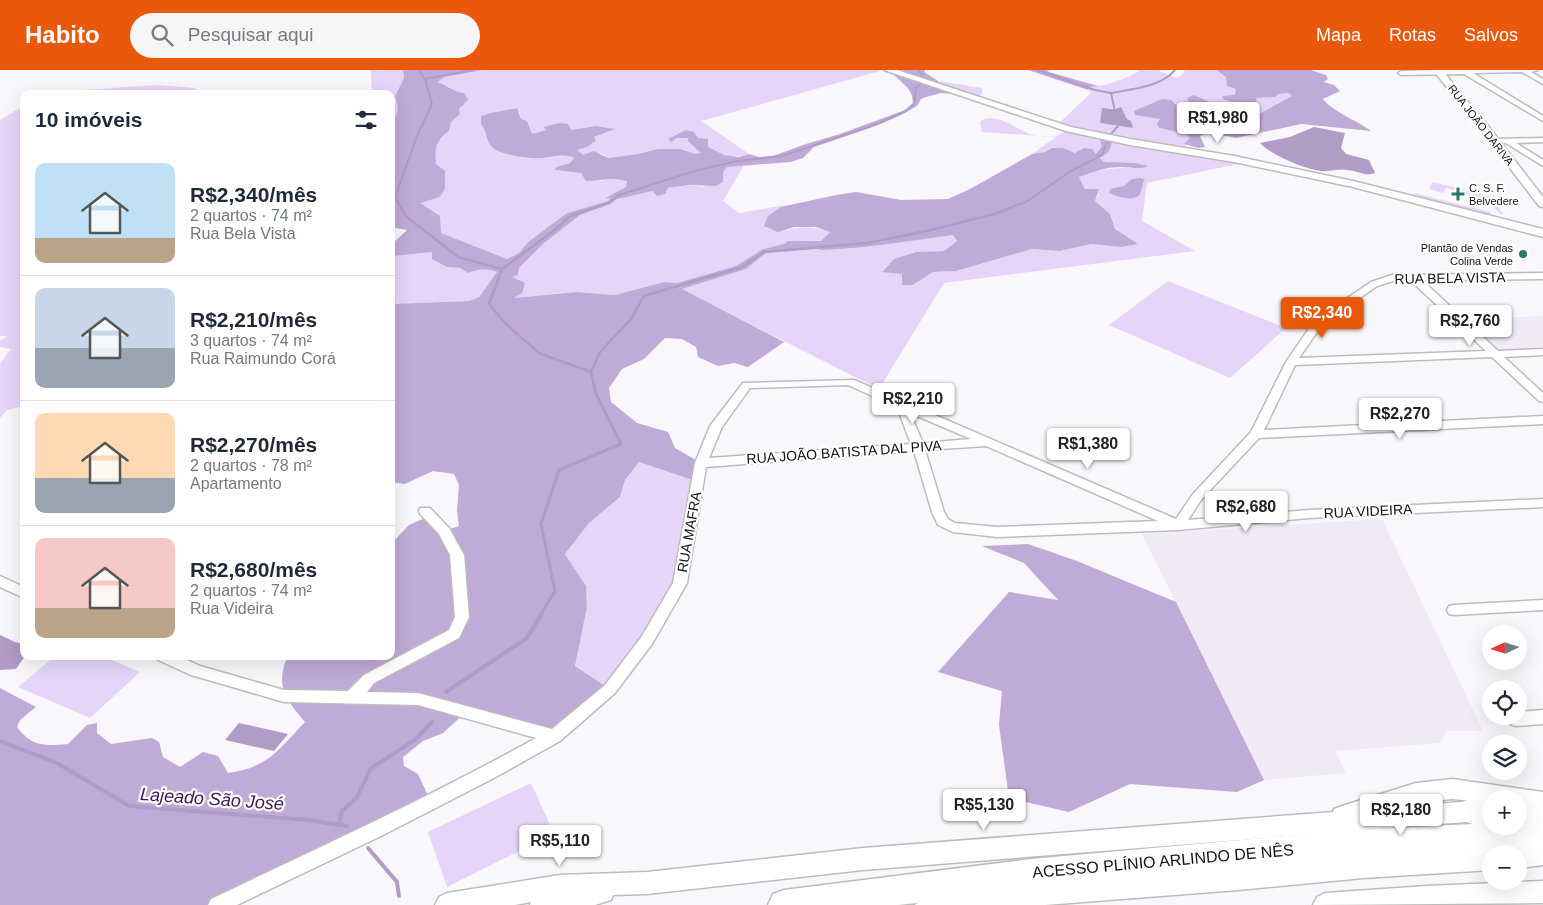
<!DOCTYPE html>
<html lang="pt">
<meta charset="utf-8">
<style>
:root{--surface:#fff;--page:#f6f6f7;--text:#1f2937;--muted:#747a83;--line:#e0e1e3;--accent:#ea580c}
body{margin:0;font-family:Arial,sans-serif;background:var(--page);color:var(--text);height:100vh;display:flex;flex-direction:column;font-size:19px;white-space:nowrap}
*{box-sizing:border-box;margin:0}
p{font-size:16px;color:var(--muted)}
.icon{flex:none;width:28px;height:28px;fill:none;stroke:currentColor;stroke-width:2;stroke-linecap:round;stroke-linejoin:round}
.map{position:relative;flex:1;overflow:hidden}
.drawer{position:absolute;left:20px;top:20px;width:375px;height:570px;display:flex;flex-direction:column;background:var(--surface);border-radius:10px;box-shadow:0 5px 20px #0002}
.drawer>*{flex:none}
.needle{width:32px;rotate:266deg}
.tools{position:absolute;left:1482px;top:555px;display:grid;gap:10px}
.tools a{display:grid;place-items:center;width:45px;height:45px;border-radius:50%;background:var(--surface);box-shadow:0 5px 20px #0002;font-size:25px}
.price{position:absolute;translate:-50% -42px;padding:0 11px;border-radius:5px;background:#fff;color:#222;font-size:16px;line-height:32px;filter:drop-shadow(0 1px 2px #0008)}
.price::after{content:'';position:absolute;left:50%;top:30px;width:15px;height:11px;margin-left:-8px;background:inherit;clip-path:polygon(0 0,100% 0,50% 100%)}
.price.active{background:var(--accent);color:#fff}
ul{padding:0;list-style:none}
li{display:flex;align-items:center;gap:15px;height:125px;padding:0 15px}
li+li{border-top:1px solid var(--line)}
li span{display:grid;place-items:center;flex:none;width:140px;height:100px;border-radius:10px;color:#555}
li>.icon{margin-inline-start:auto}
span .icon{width:60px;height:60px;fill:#fffc;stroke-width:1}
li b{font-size:21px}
h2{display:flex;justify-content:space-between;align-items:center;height:60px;padding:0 15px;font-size:21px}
header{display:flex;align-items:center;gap:30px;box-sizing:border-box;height:70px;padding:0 25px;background:var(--accent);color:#fff}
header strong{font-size:24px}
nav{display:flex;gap:28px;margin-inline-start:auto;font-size:18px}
.search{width:350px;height:45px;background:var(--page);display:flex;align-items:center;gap:12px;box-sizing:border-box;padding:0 18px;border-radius:28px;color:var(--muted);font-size:19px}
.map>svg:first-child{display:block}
.built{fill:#efeaf5}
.green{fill:#e6d5f9;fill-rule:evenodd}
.forest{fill:#c0aad7}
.water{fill:#b19bc7}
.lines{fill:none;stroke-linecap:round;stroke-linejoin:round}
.stream-far3{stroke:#b19bc7;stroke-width:2}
.stream-far2{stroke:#b19bc7;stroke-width:2.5}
.stream-far1{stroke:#b19bc7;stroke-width:3}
.stream{stroke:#b19bc7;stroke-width:4}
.street-casing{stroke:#bdbbbf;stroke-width:3}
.secondary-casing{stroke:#bdbbbf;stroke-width:3}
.highway-casing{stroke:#bdbbbf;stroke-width:3}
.street{fill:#fff;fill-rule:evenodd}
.secondary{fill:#fff;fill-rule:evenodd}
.highway{fill:#fff;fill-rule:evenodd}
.poi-dot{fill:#317568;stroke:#fff;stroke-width:2}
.labels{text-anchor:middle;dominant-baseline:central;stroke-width:4.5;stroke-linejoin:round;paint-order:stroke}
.far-street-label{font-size:11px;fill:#131314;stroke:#fff}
.far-poi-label{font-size:11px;fill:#131314;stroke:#fff;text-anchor:start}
.street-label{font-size:14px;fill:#131314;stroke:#fff}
.near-street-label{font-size:16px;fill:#131314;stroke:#fff}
.near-water-label{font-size:18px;font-style:italic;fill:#391b52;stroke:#fff}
</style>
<header>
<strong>Habito</strong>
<div class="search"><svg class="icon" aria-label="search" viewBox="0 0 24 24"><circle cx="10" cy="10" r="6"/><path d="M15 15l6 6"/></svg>Pesquisar aqui</div>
<nav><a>Mapa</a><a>Rotas</a><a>Salvos</a></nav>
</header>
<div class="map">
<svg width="1543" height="835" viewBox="0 0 1543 835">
<rect width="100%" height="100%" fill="#f9f7fb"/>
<g class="built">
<path d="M 1543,246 L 1543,278 L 1499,280 L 1466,249 Z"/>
<path d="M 1382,449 L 1483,661 L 1446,661 L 1440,673 L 1335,681 L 1346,703 L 1264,710 L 1142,464 Z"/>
</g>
<g class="green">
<path d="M 371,0 L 403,0 L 404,8 L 395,26 C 398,34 400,45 391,51 L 391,24 L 372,24 Z"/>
<path d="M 483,0 L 879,0 L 880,1 L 701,51 L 749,84 C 726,91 707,81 694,62 L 677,68 L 688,68 L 688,71 L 702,82 L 695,84 L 680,79 L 658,79 L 638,84 L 608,88 L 601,83 L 583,86 L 576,80 L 593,67 L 614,59 L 596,56 L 571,60 L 559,53 L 544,57 L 546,60 L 532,64 L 527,51 L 521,49 L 519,42 L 506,40 L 482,46 L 485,59 L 509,85 C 519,86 531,89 542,88 C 553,88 563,83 574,88 L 570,93 L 556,97 L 556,100 L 581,103 L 600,111 L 615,109 L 627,110 L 626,117 L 606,127 L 610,128 L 608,131 L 567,143 L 528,172 L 519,183 L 507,189 L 441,163 L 420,132 L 440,127 L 435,81 L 439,68 L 449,61 L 451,52 L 460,44 L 459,39 L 464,23 C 454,22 448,14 437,12 L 444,7 Z"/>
<path d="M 1141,0 L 1161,0 L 1159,1 L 1177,8 L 1183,4 L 1185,0 L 1216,0 L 1226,7 L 1226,12 L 1236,19 L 1236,25 L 1224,30 L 1249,35 L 1257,33 L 1256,28 L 1275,27 L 1277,24 L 1289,23 L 1293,26 L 1248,50 L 1230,35 L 1209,32 L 1207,39 C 1196,41 1184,42 1176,33 L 1151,34 L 1134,41 L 1160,49 L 1159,58 L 1186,64 L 1190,68 L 1185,74 L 1187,76 L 1165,76 L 1237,92 L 1238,94 L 1147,113 L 1142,151 L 1195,181 L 944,213 L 879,319 L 681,219 L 746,199 L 766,183 L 816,179 L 823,180 L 953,165 L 957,171 L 944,181 L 916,182 L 894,189 L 882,201 L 902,204 L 913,215 L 933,202 L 956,201 L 1032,179 L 1060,181 L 1091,174 L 1121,177 L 1137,174 L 1115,159 L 1110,144 L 1095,131 L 1099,124 L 1085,119 L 1079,107 C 1100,98 1120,97 1143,98 L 1104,92 L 1092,80 L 1075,83 L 1063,78 L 1052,78 L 1045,82 L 1032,84 L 1056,67 L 982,62 L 980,52 C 992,40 1016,58 1027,63 C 1033,66 1053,68 1059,65 C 1062,64 1066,60 1069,58 L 1057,55 L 1091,23 L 1088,20 L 1089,17 C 1107,16 1126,9 1141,0 ZM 1102,38 L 1120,38 L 1133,58 L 1101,53 Z"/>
<path d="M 938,11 L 982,18 L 982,24 L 977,28 L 937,15 Z"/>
<path d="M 158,15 L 195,18 L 198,24 L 61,24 L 70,21 Z"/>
<path d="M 24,36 L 24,336 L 7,340 L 0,348 L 0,294 L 11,279 L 0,277 L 0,271 L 7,266 L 0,266 L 0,50 Z"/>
<path d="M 744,95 L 723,131 L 739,143 L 791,134 L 781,137 L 778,162 C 796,157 812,155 830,162 L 821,172 L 788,171 L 784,174 L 763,179 L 736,196 L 677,213 L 664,212 L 615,225 L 576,222 L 512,228 L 511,207 L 518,205 L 519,198 L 543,174 L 580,145 L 611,134 L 617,129 L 639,123 L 653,121 L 665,124 L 668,118 L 689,115 L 703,117 L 723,103 L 727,97 Z"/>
<path d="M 1433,112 L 1489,126 L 1504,145 L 1500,144 L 1487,129 L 1446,118 L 1443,123 L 1429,119 Z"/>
<path d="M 1414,123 L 1490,142 L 1492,146 L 1413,125 Z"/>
<path d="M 432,182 L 447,197 L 460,198 L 468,203 C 478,199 487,198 497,202 L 479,227 L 469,231 L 391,234 L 391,184 L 394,186 Z"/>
<path d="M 1168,211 L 1286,258 L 1230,308 L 1109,255 Z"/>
<path d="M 639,392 L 698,412 L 680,513 L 610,619 L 575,596 L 587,537 L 586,516 L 565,484 L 589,453 L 620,427 L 625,410 Z"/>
<path d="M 55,586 L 102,586 L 140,602 L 90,648 L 18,617 Z"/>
<path d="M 531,713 L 554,764 L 447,817 L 428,762 Z"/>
</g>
<g class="forest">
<path d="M 403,0 L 483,0 L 444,7 L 438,12 C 447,15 454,22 464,23 L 468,30 L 459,39 L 460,44 L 451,52 L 449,61 C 435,71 435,77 436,94 L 445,101 L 445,119 L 440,127 L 420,133 L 440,146 L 441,163 L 507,189 L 519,183 L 528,172 L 567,143 L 608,131 L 610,128 L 605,128 L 626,117 L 627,111 L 615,109 L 586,111 L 581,103 L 555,100 L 556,97 L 570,93 L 574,88 C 563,83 554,87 543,88 C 532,89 501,85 493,78 C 485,71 488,62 481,54 L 481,46 L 491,43 L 517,38 L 521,49 L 527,51 L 532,64 L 546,60 L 543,57 L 559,53 L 568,54 L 571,60 L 596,56 L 615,59 L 594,67 L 596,71 L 587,77 L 577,80 L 583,85 L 594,81 L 608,88 L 638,84 L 658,79 L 680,79 L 695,84 L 701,83 L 688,71 L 688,68 L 677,68 L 671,72 L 668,69 L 686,60 L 694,62 L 698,68 L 708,69 L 708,77 L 724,85 L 739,87 L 749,84 L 759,87 L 773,86 L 806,74 L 840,64 L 905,40 L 913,33 C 913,16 898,12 890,0 L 925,0 L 924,2 L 938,11 L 937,15 L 971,29 L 954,24 L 941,23 L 926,27 L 921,29 L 917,36 L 901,45 L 870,58 L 814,77 L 803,88 L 791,92 L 727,97 L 723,103 L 723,112 L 716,116 L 689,115 L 668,118 L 665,124 L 657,126 L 653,121 L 617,129 L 611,134 L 580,145 L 543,174 L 519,198 L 518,205 L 512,207 L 525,213 L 522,223 L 514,228 L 576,222 L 615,225 L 664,212 L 677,213 L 736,196 L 763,179 L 784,174 L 788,171 L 821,171 L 830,162 L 816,157 L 794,157 L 778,162 L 764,156 L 768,146 L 781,137 L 836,125 L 856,122 L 901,130 L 948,129 L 970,119 L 1032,84 L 1045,82 L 1052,78 L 1063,78 L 1075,83 L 1084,78 L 1092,79 L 1096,84 L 1102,76 L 1100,71 L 1102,67 L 1114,67 C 1109,77 1112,84 1099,87 L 1104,92 L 1135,93 L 1148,96 C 1140,100 1131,97 1121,97 C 1107,97 1092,102 1079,107 L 1085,119 L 1099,119 L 1095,131 L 1110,144 L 1115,159 L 1138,174 L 1121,177 L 1091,174 L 1060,181 L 1032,179 L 956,201 L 933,202 L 913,215 L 902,215 L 902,204 L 882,202 L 894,189 L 916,182 L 944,181 L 957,171 L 953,165 C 910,171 867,178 823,180 L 816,179 L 766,183 L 746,199 L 682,219 L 784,272 L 748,297 L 734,293 L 718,296 L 698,287 L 696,277 L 682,269 L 665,268 L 644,289 L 622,299 L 609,318 L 611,332 L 637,353 L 668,362 L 675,378 L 701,393 L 698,412 L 639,392 L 625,410 L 620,427 L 589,453 L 565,484 L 586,516 L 587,537 L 575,596 L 610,619 L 554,666 L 466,642 L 443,663 L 423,671 L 403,687 L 404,696 L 418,704 L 431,732 L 216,835 L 0,835 L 0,618 L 36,637 L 20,650 L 17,657 C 32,677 45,676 68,674 L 87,655 L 97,653 L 97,663 L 111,674 L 152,668 L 159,672 L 163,687 L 180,697 L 203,682 L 218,686 L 228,703 C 269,697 278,680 305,652 C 287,630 274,617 288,586 L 391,586 L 391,474 L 409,455 L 430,446 L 444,461 L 459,456 L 457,441 L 459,415 L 454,404 L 433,401 L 405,414 L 391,412 L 391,234 L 469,231 L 479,227 L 497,202 C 487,198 478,199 468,203 L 460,198 L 447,197 L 432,189 L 432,182 L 394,186 L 391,184 L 391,175 L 407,160 L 391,157 L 391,51 C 400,45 398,35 395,26 L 404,8 Z"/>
<path d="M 1028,0 L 1047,0 L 1049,2 L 1098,16 L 1089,17 L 1088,20 Z"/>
<path d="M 1216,0 L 1311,0 L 1326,5 L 1328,9 L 1324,12 L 1334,15 L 1340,21 L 1323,29 C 1330,40 1358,51 1371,61 L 1301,54 L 1236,68 L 1208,62 L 1200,66 L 1205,77 L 1199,78 L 1184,74 L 1190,68 L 1186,64 L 1159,58 L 1157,54 L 1160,49 L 1135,45 L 1134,41 L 1162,29 L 1171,30 L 1181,39 L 1187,40 L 1206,39 L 1189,32 L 1187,28 L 1194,25 L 1209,32 L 1230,35 L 1248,50 L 1292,26 L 1289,23 L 1278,24 L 1275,27 L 1256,28 L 1257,33 L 1249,35 L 1224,30 L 1222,26 L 1235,25 L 1236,19 L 1227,16 L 1226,7 Z"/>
<path d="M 1140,108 L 1145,109 C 1142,113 1142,120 1140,124 C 1134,133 1116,126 1109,123 L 1110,119 L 1124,116 L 1132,109 Z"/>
<path d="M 1028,474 L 1077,491 L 1176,532 L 1264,710 L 1237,722 L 1130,714 L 1069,742 L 1009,728 L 999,655 L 1002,621 L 938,602 L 1009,522 L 1058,530 L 1024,493 L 982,476 Z"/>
</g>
<g class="water">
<path d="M 1121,37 L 1127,49 L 1131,51 L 1133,58 L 1100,53 L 1102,38 L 1115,39 Z"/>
<path d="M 1314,57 L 1345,63 L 1341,78 L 1346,84 L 1369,90 L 1375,103 C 1366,107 1358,101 1348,100 C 1339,98 1330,102 1321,101 C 1304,99 1271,85 1260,73 L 1290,67 Z"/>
<path d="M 0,565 L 15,572 L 24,574 L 25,586 L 16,599 L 0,600 Z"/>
<path d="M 239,653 L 288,664 L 274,681 L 225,670 Z"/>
</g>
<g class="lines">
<g class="stream-far3">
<path d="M 919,0 L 924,9"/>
<path d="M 1038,0 L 1095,20 L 1111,23"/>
<path d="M 425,9 L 474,0"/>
<path d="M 1115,41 L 1111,23 C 1132,19 1161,17 1175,0"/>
<path d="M 1111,64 L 1119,55"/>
<path d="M 402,139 L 395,127 L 417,66 L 432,34 L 425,9 L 419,0"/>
<path d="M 591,139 L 608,133 L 619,125 L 698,100 L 737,91 L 782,86 L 880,53 L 906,41 L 914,34 L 916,18 L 922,13"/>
<path d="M 1007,139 L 1026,132 L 1071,101 L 1102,85 L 1108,69"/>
</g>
<g class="stream-far2">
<path d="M 401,138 L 407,147 L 458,187 L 502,199 L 489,234 L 505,253 L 539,283 L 591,302 L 594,316"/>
<path d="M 502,199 L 556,159 L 570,146 L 594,138"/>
<path d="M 591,302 L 600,282 L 631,249 L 644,226 L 742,197 L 764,182 L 868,173 L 931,160 L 994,144 L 1011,138"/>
</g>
<path class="stream-far1" d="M 541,544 L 555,521 L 541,454 L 559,400 L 621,374 L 596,324 L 594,315"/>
<g class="stream">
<path d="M 446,622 L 527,568 L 542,543"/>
<path d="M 0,671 L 57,693 L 129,736 L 308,750 L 347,756"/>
<path d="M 339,754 L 342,741 L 357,727 L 371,698 L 415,670 L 432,652"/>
<path d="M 368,778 L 397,812 L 399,826"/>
</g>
<g class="street-casing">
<g id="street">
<path d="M 1444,0 L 1538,0 L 1531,2 L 1543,9 L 1543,14 L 1522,2 L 1473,3 L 1543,46 L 1543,51 L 1464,4 L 1401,5 L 1398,3 L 1401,1 Z"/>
<path d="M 1543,68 L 1543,72 L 1516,73 L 1543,90 L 1543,96 L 1506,73 L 1493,73 L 1489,71 L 1493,69 Z"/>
<path d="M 1543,203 L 1543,209 L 1422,210 L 1498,281 L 1543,279 L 1543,285 L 1504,287 L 1543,323 L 1543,332 L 1539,331 L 1492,287 L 1295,295 L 1264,360 L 1543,346 L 1543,354 L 1259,368 L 1201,430 L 1188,450 L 1309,440 L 1543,429 L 1543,437 L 1309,448 L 1178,460 L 997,467 L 953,462 L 938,455 L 932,442 L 914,381 L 706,397 L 687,513 L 652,574 L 615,623 L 560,671 L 492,709 L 381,766 L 237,835 L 208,835 L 211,829 C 320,777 430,727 536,668 L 418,635 L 284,632 L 191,605 L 158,590 L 156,586 L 178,586 L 200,596 L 284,620 L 348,621 L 364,605 L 449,560 L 455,547 L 450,485 L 439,464 L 420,444 L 419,441 L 420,438 L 430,438 L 449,458 L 464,485 L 469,547 L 459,568 L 374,613 L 367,622 L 418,623 L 552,659 L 605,615 L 642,566 L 673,513 L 695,393 L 710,356 L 743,313 L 854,310 L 1176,449 L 1193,424 L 1251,362 L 1286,292 L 1314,251 L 1371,212 L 1392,205 ZM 1393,211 L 1411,211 L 1486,281 L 1299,288 L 1322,255 L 1377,216 ZM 848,315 L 897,337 L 911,374 L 709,388 L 722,357 L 750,318 ZM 910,343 L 971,369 L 923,373 ZM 986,376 L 1158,451 L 997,457 L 955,453 L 948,449 L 944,442 L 925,380 Z"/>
<path d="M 0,506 L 24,517 L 24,528 L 0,517 Z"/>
<path d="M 1543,530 L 1543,540 L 1454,545 L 1449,544 L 1447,540 L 1449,536 L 1454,535 Z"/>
<path d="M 1543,640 L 1543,654 L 1516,656 L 1510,654 L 1508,649 L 1510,646 L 1519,646 L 1519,642 Z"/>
</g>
</g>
<g class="secondary-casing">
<g id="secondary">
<path d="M 884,0 L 897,0 L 1071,57 L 1130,69 L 1234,86 L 1353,111 L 1543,159 L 1543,167 L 1353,117 L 1234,92 L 1130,75 L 1066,61 Z"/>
<path d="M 1433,0 L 1442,0 L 1488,56 L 1543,127 L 1543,137 L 1539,136 L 1481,60 Z"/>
<path d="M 1452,709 L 1543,722 L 1543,742 L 1519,738 L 1519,729 L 1491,729 L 1491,750 L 863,800 L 647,824 L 613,825 L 611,830 L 595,835 L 530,835 L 531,832 L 515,835 L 435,835 L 439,827 L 447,823 L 560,805 L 647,802 L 863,778 L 1333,742 L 1334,739 L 1342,736 L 1416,713 ZM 1452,729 L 1472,731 L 1403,737 L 1416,733 Z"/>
<path d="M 1543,811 L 1543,833 L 1313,835 L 1317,827 L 1325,823 L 1427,816 Z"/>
</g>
</g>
<g class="highway-casing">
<path id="highway" d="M 1472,728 L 1491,732 L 1491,756 L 1519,756 L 1519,735 L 1543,735 L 1543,795 L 1519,798 L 1519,784 L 1491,784 L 1491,800 L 1363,808 L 1238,820 L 1045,835 L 915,835 L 917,833 L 898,835 L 768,835 L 773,824 L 784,820 L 1031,789 L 1353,760 L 1472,754 L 1462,750 L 1458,741 L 1462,732 Z"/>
</g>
<use href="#street" class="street"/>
<use href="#secondary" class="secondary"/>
<use href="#highway" class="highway"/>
</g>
<g class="poi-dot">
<path d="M1455.5 116.5h5v5h5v5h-5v5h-5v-5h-5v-5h5z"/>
<circle cx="1523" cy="184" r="5"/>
</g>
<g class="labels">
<g class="far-street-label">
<text transform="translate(1481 55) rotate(52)">RUA JOÃO DARIVA</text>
</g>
<g class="far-poi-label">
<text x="1469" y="118">C. S. F.<tspan x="1469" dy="13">Belvedere</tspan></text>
<text x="1513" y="178" text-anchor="end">Plantão de Vendas<tspan x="1513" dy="13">Colina Verde</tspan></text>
</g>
<g class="street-label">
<text transform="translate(1450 208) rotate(-1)">RUA BELA VISTA</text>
<text transform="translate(844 382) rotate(-4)">RUA JOÃO BATISTA DAL PIVA</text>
<text transform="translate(1368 441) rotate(-3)">RUA VIDEIRA</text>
<text transform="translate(689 462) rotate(-80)">RUA MAFRA</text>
</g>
<g class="near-street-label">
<text transform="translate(1163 791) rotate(-5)">ACESSO PLÍNIO ARLINDO DE NÊS</text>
</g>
<g class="near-water-label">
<text transform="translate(212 729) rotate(4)">Lajeado São José</text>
</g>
</g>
</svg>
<div class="tools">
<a><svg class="needle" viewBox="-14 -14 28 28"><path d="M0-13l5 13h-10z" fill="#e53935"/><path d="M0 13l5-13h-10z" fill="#747a83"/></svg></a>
<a><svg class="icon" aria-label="locate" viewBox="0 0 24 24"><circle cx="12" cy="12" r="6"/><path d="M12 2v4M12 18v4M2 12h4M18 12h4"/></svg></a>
<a><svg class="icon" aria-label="layers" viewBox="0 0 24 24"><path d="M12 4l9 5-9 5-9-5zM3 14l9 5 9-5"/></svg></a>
<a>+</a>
<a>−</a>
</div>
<b class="price" style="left:1218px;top:74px">R$1,980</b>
<b class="price active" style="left:1322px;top:269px">R$2,340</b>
<b class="price" style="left:1470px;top:277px">R$2,760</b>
<b class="price" style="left:913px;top:355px">R$2,210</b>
<b class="price" style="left:1400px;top:370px">R$2,270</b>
<b class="price" style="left:1088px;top:400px">R$1,380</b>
<b class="price" style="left:1246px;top:463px">R$2,680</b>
<b class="price" style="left:984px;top:761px">R$5,130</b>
<b class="price" style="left:1401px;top:766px">R$2,180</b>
<b class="price" style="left:560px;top:797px">R$5,110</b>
<section class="drawer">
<h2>10 imóveis<svg class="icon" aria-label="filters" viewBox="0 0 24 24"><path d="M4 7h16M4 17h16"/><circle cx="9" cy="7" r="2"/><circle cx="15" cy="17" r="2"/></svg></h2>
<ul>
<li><span style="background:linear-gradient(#bfe0f5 75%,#b9a48a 0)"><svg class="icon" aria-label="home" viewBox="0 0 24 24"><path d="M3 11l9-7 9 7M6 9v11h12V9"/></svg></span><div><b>R$2,340/mês</b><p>2 quartos · 74 m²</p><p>Rua Bela Vista</p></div></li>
<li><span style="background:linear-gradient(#c9d6e8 60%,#9aa5b1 0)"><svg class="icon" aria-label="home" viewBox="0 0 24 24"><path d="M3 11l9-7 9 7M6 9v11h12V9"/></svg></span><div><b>R$2,210/mês</b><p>3 quartos · 74 m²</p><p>Rua Raimundo Corá</p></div></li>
<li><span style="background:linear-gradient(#ffd9b3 65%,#9aa5b1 0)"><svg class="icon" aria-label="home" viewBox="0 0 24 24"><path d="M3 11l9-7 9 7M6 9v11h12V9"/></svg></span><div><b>R$2,270/mês</b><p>2 quartos · 78 m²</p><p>Apartamento</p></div></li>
<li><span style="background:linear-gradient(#f6c9c9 70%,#b9a48a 0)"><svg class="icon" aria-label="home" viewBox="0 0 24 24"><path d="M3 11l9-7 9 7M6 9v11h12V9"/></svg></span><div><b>R$2,680/mês</b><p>2 quartos · 74 m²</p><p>Rua Videira</p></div></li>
</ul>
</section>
</div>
